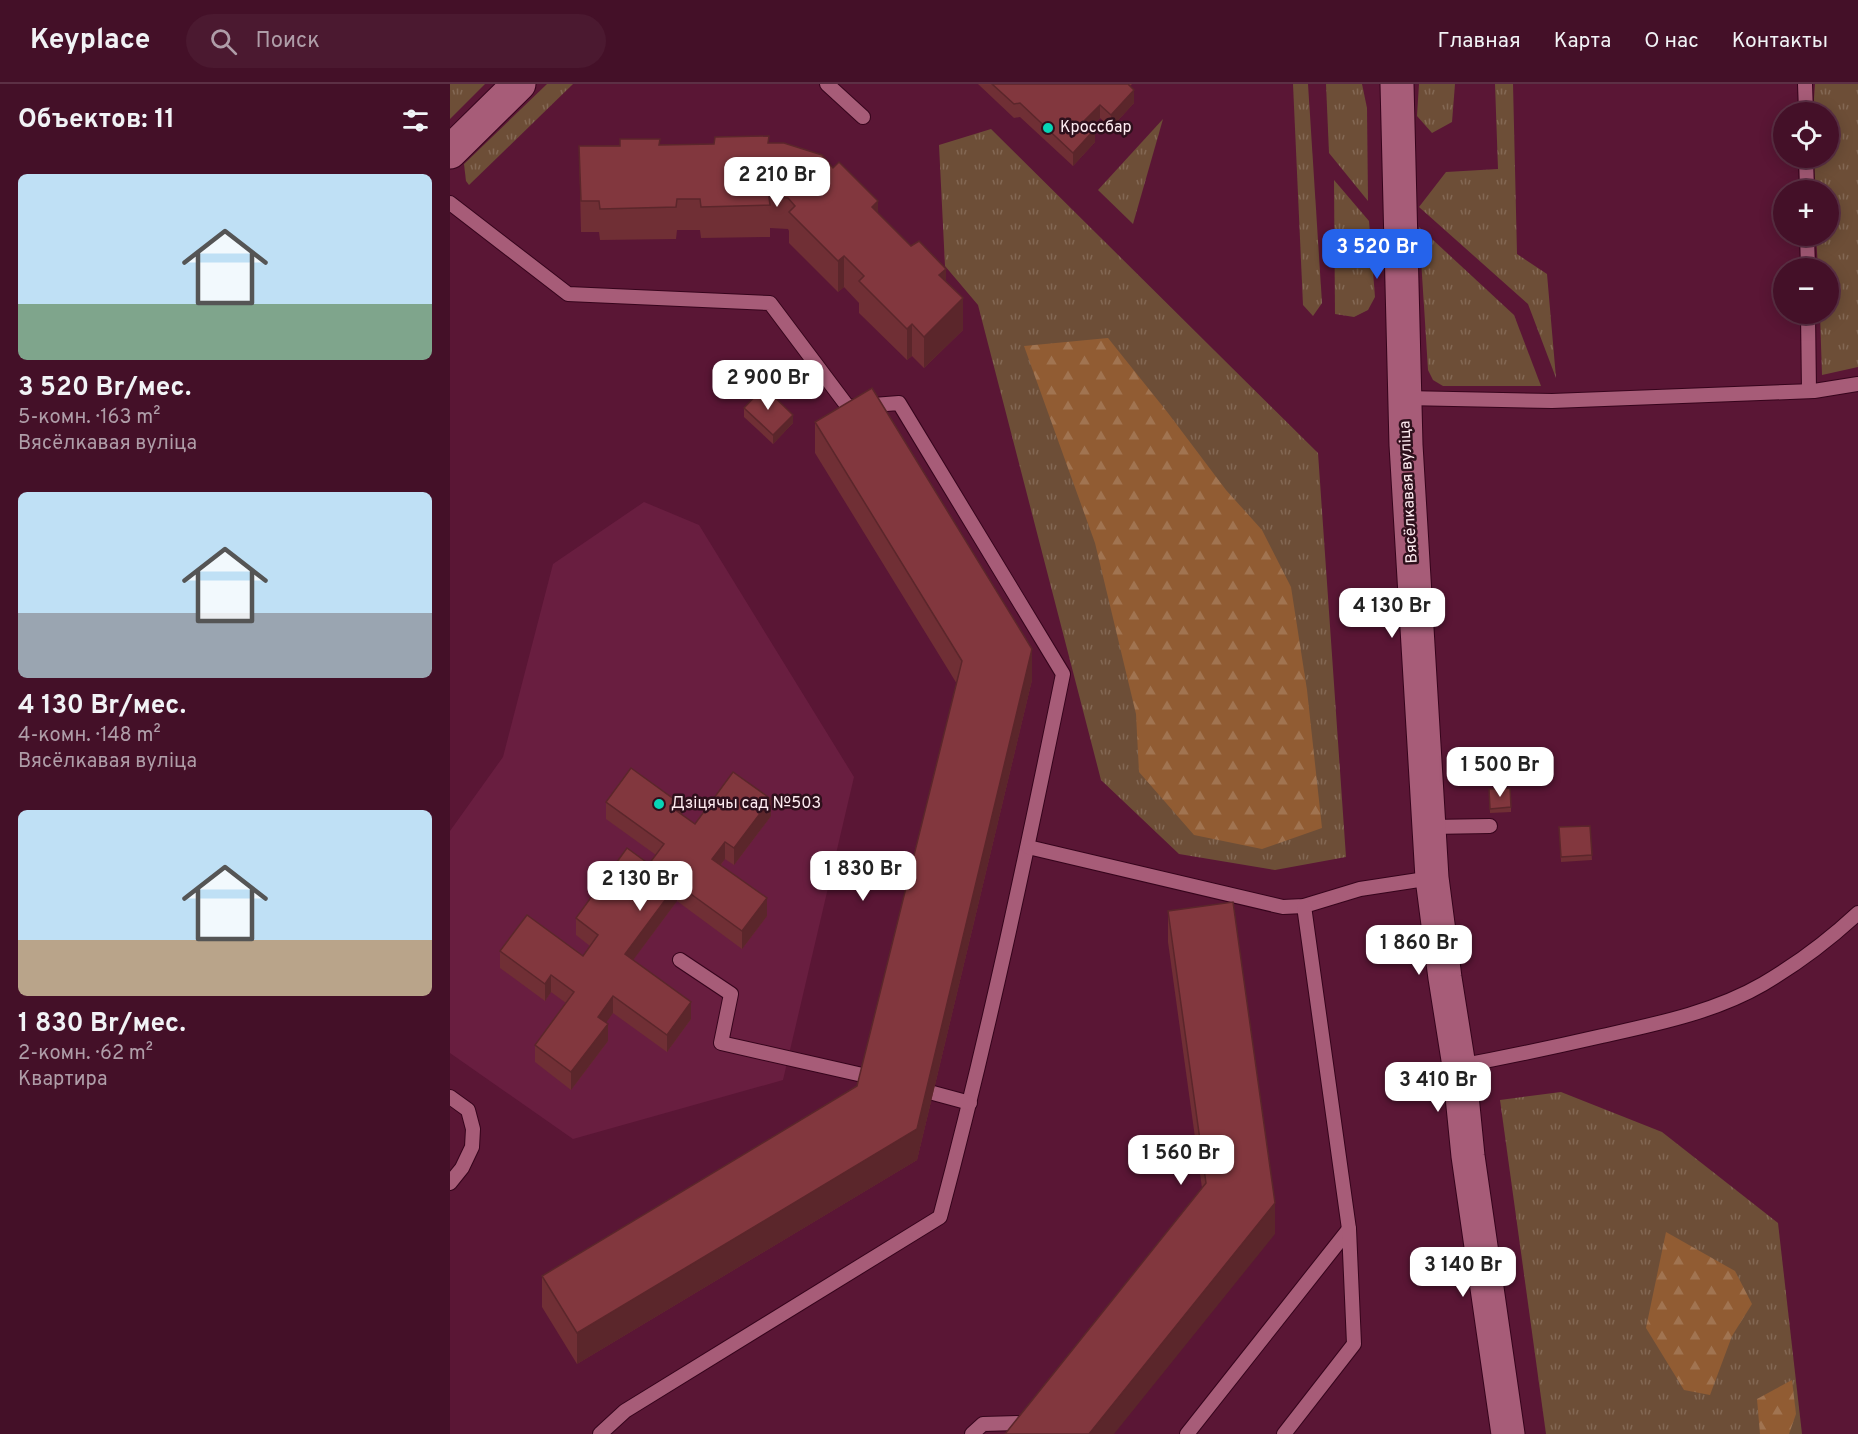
<!DOCTYPE html>
<html lang="ru">
<meta charset="utf-8">
<style>
:root{--surface:#441028;--page:#4b1930;--text:#f1f3f6;--muted:#af9da8;--line:#5c3045;--accent:#2563eb}
body{margin:0;font-family:Overpass,sans-serif;background:var(--page);color:var(--text);height:100vh;display:flex;flex-direction:column;font-size:22px;white-space:nowrap}
*{box-sizing:border-box;margin:0}
p{font-size:20px;color:var(--muted)}
.icon{flex:none;width:33px;height:33px;fill:none;stroke:currentColor;stroke-width:2;stroke-linecap:round;stroke-linejoin:round}
.map{position:relative;flex:1;overflow:hidden}
.side{display:flex;flex-direction:column;background:var(--surface);width:450px}
.side>*{flex:none}
.tools{position:absolute;left:1323px;top:18px;display:grid;gap:12px}
.tools a{display:grid;place-items:center;width:66px;height:66px;border-radius:50%;background:var(--surface);box-shadow:0 3px 15px #0003,0 0 0 2px var(--line);font-size:30px}
.price{position:absolute;translate:-50% -51px;padding:0 14px;border-radius:12px;background:#fff;color:#222;font-size:20px;line-height:39px;filter:drop-shadow(0 2px 3px #0008)}
.price::after{content:'';position:absolute;left:50%;top:36px;width:18px;height:14px;margin-left:-9px;background:inherit;clip-path:polygon(0 0,100% 0,50% 100%)}
.price.current{background:var(--accent);color:#fff}
ul{padding:0;list-style:none}
li{display:grid;align-content:center;gap:12px;height:318px;padding:0 18px}
li span{display:grid;place-items:center;height:186px;border-radius:9px;color:#555}
li>.icon{margin-inline-start:auto}
span .icon{width:108px;height:108px;fill:#fffc;stroke-width:1}
li b{font-size:26px}
h2{display:flex;justify-content:space-between;align-items:center;height:72px;padding:0 18px;font-size:26px}
header{display:flex;align-items:center;gap:36px;box-sizing:border-box;height:84px;padding:0 30px;background:var(--surface);border-bottom:2px solid var(--line)}
header strong{font-size:28px}
nav{display:flex;gap:33px;margin-inline-start:auto;font-size:21px}
.search{width:420px;height:54px;background:var(--page);display:flex;align-items:center;gap:15px;box-sizing:border-box;padding:0 21px;border-radius:33px;color:var(--muted);font-size:22px}
main{display:flex;flex:1;min-height:0}
.map>svg:first-child{display:block}
.built{fill:#691e40}
.grass{fill:url(#grass-tufts)}
.forest{fill:url(#forest-firs)}
.lines{fill:none;stroke-linecap:round;stroke-linejoin:round}
.service-casing{stroke:#36041c;stroke-width:16}
.tertiary-casing{stroke:#36041c;stroke-width:35}
.service{stroke:#a75c78;stroke-width:14}
.tertiary{stroke:#a75c78;stroke-width:33}
.wall{fill:#702f35}
.shaded-wall{fill:#5b262b}
.building{fill:#82373e;stroke:#5b262b;stroke-width:1.5}
.poi-dot{fill:#07d5b6;stroke:#2e101c;stroke-width:2}
.labels{text-anchor:middle;dominant-baseline:central;stroke-width:5;stroke-linejoin:round;paint-order:stroke}
.poi-label{font-size:16px;fill:#fdebf0;stroke:#2e101c;text-anchor:start}
.street-label{font-size:16px;fill:#fdebf0;stroke:#2e101c}
</style>
<header>
<strong>Keyplace</strong>
<div class="search"><svg class="icon" aria-label="search" viewBox="0 0 24 24"><circle cx="10" cy="10" r="6"/><path d="M15 15l6 6"/></svg>Поиск</div>
<nav><a>Главная</a><a>Карта</a><a>О нас</a><a>Контакты</a></nav>
</header>
<main>
<section class="side">
<h2>Объектов: 11<svg class="icon" aria-label="filters" viewBox="0 0 24 24"><path d="M4 7h16M4 17h16"/><circle cx="9" cy="7" r="2"/><circle cx="15" cy="17" r="2"/></svg></h2>
<ul>
<li><span style="background:linear-gradient(#bfe0f5 70%,#7fa58c 0)"><svg class="icon" aria-label="home" viewBox="0 0 24 24"><path d="M3 11l9-7 9 7M6 9v11h12V9"/></svg></span><div><b>3 520 Br/мес.</b><p>5-комн. · 163 m²</p><p>Вясёлкавая вуліца</p></div></li>
<li><span style="background:linear-gradient(#bfe0f5 65%,#9aa5b1 0)"><svg class="icon" aria-label="home" viewBox="0 0 24 24"><path d="M3 11l9-7 9 7M6 9v11h12V9"/></svg></span><div><b>4 130 Br/мес.</b><p>4-комн. · 148 m²</p><p>Вясёлкавая вуліца</p></div></li>
<li><span style="background:linear-gradient(#bfe0f5 70%,#b9a48a 0)"><svg class="icon" aria-label="home" viewBox="0 0 24 24"><path d="M3 11l9-7 9 7M6 9v11h12V9"/></svg></span><div><b>1 830 Br/мес.</b><p>2-комн. · 62 m²</p><p>Квартира</p></div></li>
</ul>
</section>
<div class="map">
<svg width="1408" height="1350" viewBox="0 0 1408 1350">
<defs>
<pattern id="grass-tufts" width="24" height="20" patternUnits="userSpaceOnUse" patternTransform="scale(1.5)"><rect width="24" height="20" fill="#6d4e37"/><path d="M3 7l-1-3M5 7V3M7 7l1-3M15 17l-1-3M17 17v-4M19 17l1-3" fill="none" stroke="#836854"/></pattern>
<pattern id="forest-firs" width="22" height="20" patternUnits="userSpaceOnUse" patternTransform="scale(1.5)"><rect width="22" height="20" fill="#915c33"/><path d="M5 1l3.5 6h-7zM16 11l3.5 6h-7z" fill="#a17451"/></pattern>
</defs>
<rect width="100%" height="100%" fill="#5a1635"/>
<path class="built" d="M 194,418 L 249,441 L 404,693 L 333,996 L 123,1055 L 0,969 L 0,747 L 53,673 L 103,480 Z"/>
<g class="grass">
<path d="M 0,0 L 35,0 L 0,35 Z"/>
<path d="M 97,0 L 123,0 L 19,101 L 16,97 L 14,80 Z"/>
<path d="M 843,0 L 858,0 L 872,219 L 863,232 L 853,221 Z"/>
<path d="M 876,0 L 912,0 L 917,24 L 918,117 L 879,69 Z"/>
<path d="M 969,0 L 1005,0 L 1002,38 L 982,49 L 967,32 Z"/>
<path d="M 1045,0 L 1063,0 L 1067,170 L 1097,190 L 1106,294 L 1078,220 L 969,123 L 996,88 L 1048,85 Z"/>
<path d="M 1365,0 L 1408,0 L 1408,283 L 1372,291 L 1370,230 L 1378,230 L 1378,184 L 1368,184 L 1366,152 L 1378,152 L 1378,106 L 1365,106 L 1364,74 L 1378,74 L 1378,28 L 1363,28 Z"/>
<path d="M 713,35 L 683,140 L 648,106 Z"/>
<path d="M 541,45 L 868,369 L 896,773 L 825,786 L 729,770 L 651,696 L 528,221 L 495,182 L 489,61 Z"/>
<path d="M 884,96 L 919,137 L 925,213 L 918,226 L 904,233 L 885,230 Z"/>
<path d="M 969,143 L 1064,231 L 1091,302 L 993,302 L 983,296 L 978,286 Z"/>
<path d="M 1111,1008 L 1212,1048 L 1328,1139 L 1352,1350 L 1096,1350 L 1050,1016 Z"/>
</g>
<g class="forest">
<path d="M 658,254 L 718,329 L 776,406 L 812,446 L 841,503 L 857,606 L 872,744 L 812,765 L 744,751 L 689,688 L 686,630 L 645,459 L 574,262 Z"/>
<path d="M 1216,1148 L 1285,1187 L 1302,1220 L 1282,1252 L 1260,1311 L 1234,1306 L 1196,1244 Z"/>
<path d="M 1342,1296 L 1346,1330 L 1339,1350 L 1310,1350 L 1307,1315 Z"/>
</g>
<g class="lines">
<g class="service-casing">
<g id="service">
<path d="M 377,0 L 413,33"/>
<path d="M 1355,0 L 1356,28"/>
<path d="M 1356,74 L 1357,106"/>
<path d="M 0,119 L 118,210 L 320,219 L 398,323 L 449,319 L 613,590 C 576,772 538,953 490,1133 L 175,1327 L 150,1350"/>
<path d="M 1357,152 L 1358,184"/>
<path d="M 1358,230 L 1359,307"/>
<path d="M 955,314 L 1102,317 L 1364,307 L 1408,300"/>
<path d="M 980,743 L 1040,742"/>
<path d="M 578,763 L 833,823 L 854,822 L 910,805 L 982,794"/>
<path d="M 230,876 L 281,910 L 271,959 L 417,992"/>
<path d="M 1009,982 C 1057,973 1104,963 1152,952 C 1206,940 1265,928 1313,900 C 1347,880 1379,856 1408,829"/>
<path d="M 483,1009 L 520,1019"/>
<path d="M 0,1013 L 18,1026 L 23,1045 L 22,1063 L 12,1084 L 0,1099"/>
<path d="M 522,1350 L 533,1340 L 571,1339 L 580,1345"/>
<path d="M 737,1350 L 899,1145"/>
<path d="M 834,1350 L 904,1260 L 899,1145 L 854,822"/>
</g>
</g>
<g class="tertiary-casing">
<g id="tertiary">
<path d="M 947,0 L 956,361 L 982,794 L 995,894 L 1009,982 L 1018,1072 L 1058,1350"/>
<path d="M 0,68 L 69,0"/>
</g>
</g>
<use href="#service" class="service"/>
<use href="#tertiary" class="tertiary"/>
</g>
<g class="wall">
<path d="M 528,0 L 682,0 L 680,2 L 684,19 L 661,44 L 650,34 L 642,42 L 645,58 L 623,82 L 570,33 L 564,34 Z"/>
<path d="M 319,59 L 383,84 L 496,197 L 513,246 L 474,284 L 462,272 L 457,276 L 409,229 L 409,219 L 394,203 L 388,208 L 339,159 L 339,147 L 338,145 L 320,144 L 320,153 L 251,154 L 250,146 L 227,146 L 226,155 L 150,156 L 149,148 L 131,148 L 129,62 Z"/>
<path d="M 294,324 L 343,339 L 323,360 L 294,333 Z"/>
<path d="M 365,338 L 582,596 L 467,1076 L 127,1280 L 92,1223 L 92,1192 L 407,1002 L 507,600 L 365,369 Z"/>
<path d="M 1039,710 L 1061,723 L 1061,728 L 1040,729 Z"/>
<path d="M 156,718 L 232,731 L 245,740 L 321,732 L 284,781 L 275,775 L 271,781 L 317,832 L 292,865 L 227,817 L 183,876 L 241,935 L 217,968 L 163,929 L 156,938 L 158,957 L 121,1006 L 85,978 L 85,961 L 116,919 L 101,908 L 95,917 L 50,884 L 50,867 L 133,872 L 140,862 L 126,851 L 126,834 L 199,780 L 206,771 L 156,735 Z"/>
<path d="M 1140,742 L 1142,776 L 1111,778 L 1109,743 Z"/>
<path d="M 718,827 L 825,1150 L 752,1104 L 718,858 Z"/>
</g>
<g class="shaded-wall">
<path d="M 684,6 L 684,19 L 661,44 L 661,31 Z"/>
<path d="M 650,21 L 650,34 L 635,49 L 635,36 Z"/>
<path d="M 645,45 L 645,58 L 623,82 L 623,69 Z"/>
<path d="M 428,117 L 428,148 L 422,123 Z"/>
<path d="M 394,172 L 394,203 L 388,208 L 388,177 Z"/>
<path d="M 496,185 L 496,216 L 489,191 Z"/>
<path d="M 513,214 L 513,246 L 474,284 L 474,253 Z"/>
<path d="M 462,240 L 462,272 L 457,276 L 457,245 Z"/>
<path d="M 343,331 L 343,339 L 323,360 L 323,351 Z"/>
<path d="M 582,565 L 582,596 L 467,1076 L 127,1280 L 127,1249 L 467,1045 Z"/>
<path d="M 321,715 L 321,732 L 284,781 L 284,764 Z"/>
<path d="M 232,721 L 232,738 L 227,727 Z"/>
<path d="M 275,758 L 275,775 L 262,792 L 262,775 Z"/>
<path d="M 227,800 L 227,817 L 175,887 L 175,870 Z"/>
<path d="M 317,814 L 317,832 L 292,865 L 292,847 Z"/>
<path d="M 101,891 L 101,908 L 95,917 L 95,900 Z"/>
<path d="M 163,912 L 163,929 L 148,950 L 148,933 Z"/>
<path d="M 241,918 L 241,935 L 217,968 L 217,951 Z"/>
<path d="M 158,940 L 158,957 L 121,1006 L 121,988 Z"/>
<path d="M 825,1119 L 825,1150 L 664,1350 L 639,1350 Z"/>
</g>
<g class="building">
<path d="M 542,0 L 678,0 L 684,6 L 661,31 L 650,21 L 635,36 L 645,45 L 623,69 L 570,19 L 564,20 Z"/>
<path d="M 319,52 L 318,59 L 334,59 L 372,71 L 383,84 L 389,78 L 428,117 L 422,123 L 461,162 L 469,157 L 496,185 L 489,191 L 513,214 L 474,253 L 462,240 L 457,245 L 409,197 L 414,192 L 394,172 L 388,177 L 339,128 L 345,122 L 338,114 L 319,113 L 320,121 L 251,123 L 250,115 L 227,115 L 226,123 L 150,125 L 149,117 L 131,117 L 129,62 L 170,62 L 170,55 L 210,55 L 209,61 L 264,60 L 265,53 Z"/>
<path d="M 314,303 L 343,331 L 323,351 L 294,324 Z"/>
<path d="M 422,304 L 582,565 L 467,1045 L 127,1249 L 92,1192 L 407,1002 L 512,577 L 365,338 Z"/>
<path d="M 181,684 L 232,721 L 227,727 L 245,740 L 283,688 L 321,715 L 284,764 L 275,758 L 262,775 L 317,814 L 292,847 L 227,800 L 175,870 L 241,918 L 217,951 L 163,912 L 148,933 L 158,940 L 121,988 L 85,961 L 124,908 L 101,891 L 95,900 L 50,867 L 77,831 L 133,872 L 148,851 L 126,834 L 177,764 L 199,780 L 214,760 L 156,718 Z"/>
<path d="M 1060,704 L 1061,723 L 1040,725 L 1039,705 Z"/>
<path d="M 1140,742 L 1142,771 L 1111,773 L 1109,743 Z"/>
<path d="M 783,818 L 825,1119 L 639,1350 L 555,1350 L 756,1099 L 718,827 Z"/>
</g>
<g class="poi-dot">
<circle cx="598" cy="44" r="6"/>
<circle cx="209" cy="720" r="6"/>
</g>
<g class="labels">
<g class="poi-label">
<text x="610" y="44">Кроссбар</text>
<text x="221" y="720">Дзіцячы сад №503</text>
</g>
<g class="street-label">
<text transform="translate(959 408) rotate(-93)">Вясёлкавая вуліца</text>
</g>
</g>
</svg>
<div class="tools">
<a><svg class="icon" aria-label="locate" viewBox="0 0 24 24"><circle cx="12" cy="12" r="6"/><path d="M12 2v4M12 18v4M2 12h4M18 12h4"/></svg></a>
<a>+</a>
<a>−</a>
</div>
<b class="price" style="left:327px;top:124px">2 210 Br</b>
<b class="price current" style="left:927px;top:196px">3 520 Br</b>
<b class="price" style="left:318px;top:327px">2 900 Br</b>
<b class="price" style="left:942px;top:555px">4 130 Br</b>
<b class="price" style="left:1050px;top:714px">1 500 Br</b>
<b class="price" style="left:413px;top:818px">1 830 Br</b>
<b class="price" style="left:190px;top:828px">2 130 Br</b>
<b class="price" style="left:969px;top:892px">1 860 Br</b>
<b class="price" style="left:988px;top:1029px">3 410 Br</b>
<b class="price" style="left:731px;top:1102px">1 560 Br</b>
<b class="price" style="left:1013px;top:1214px">3 140 Br</b>
</div>
</main>
